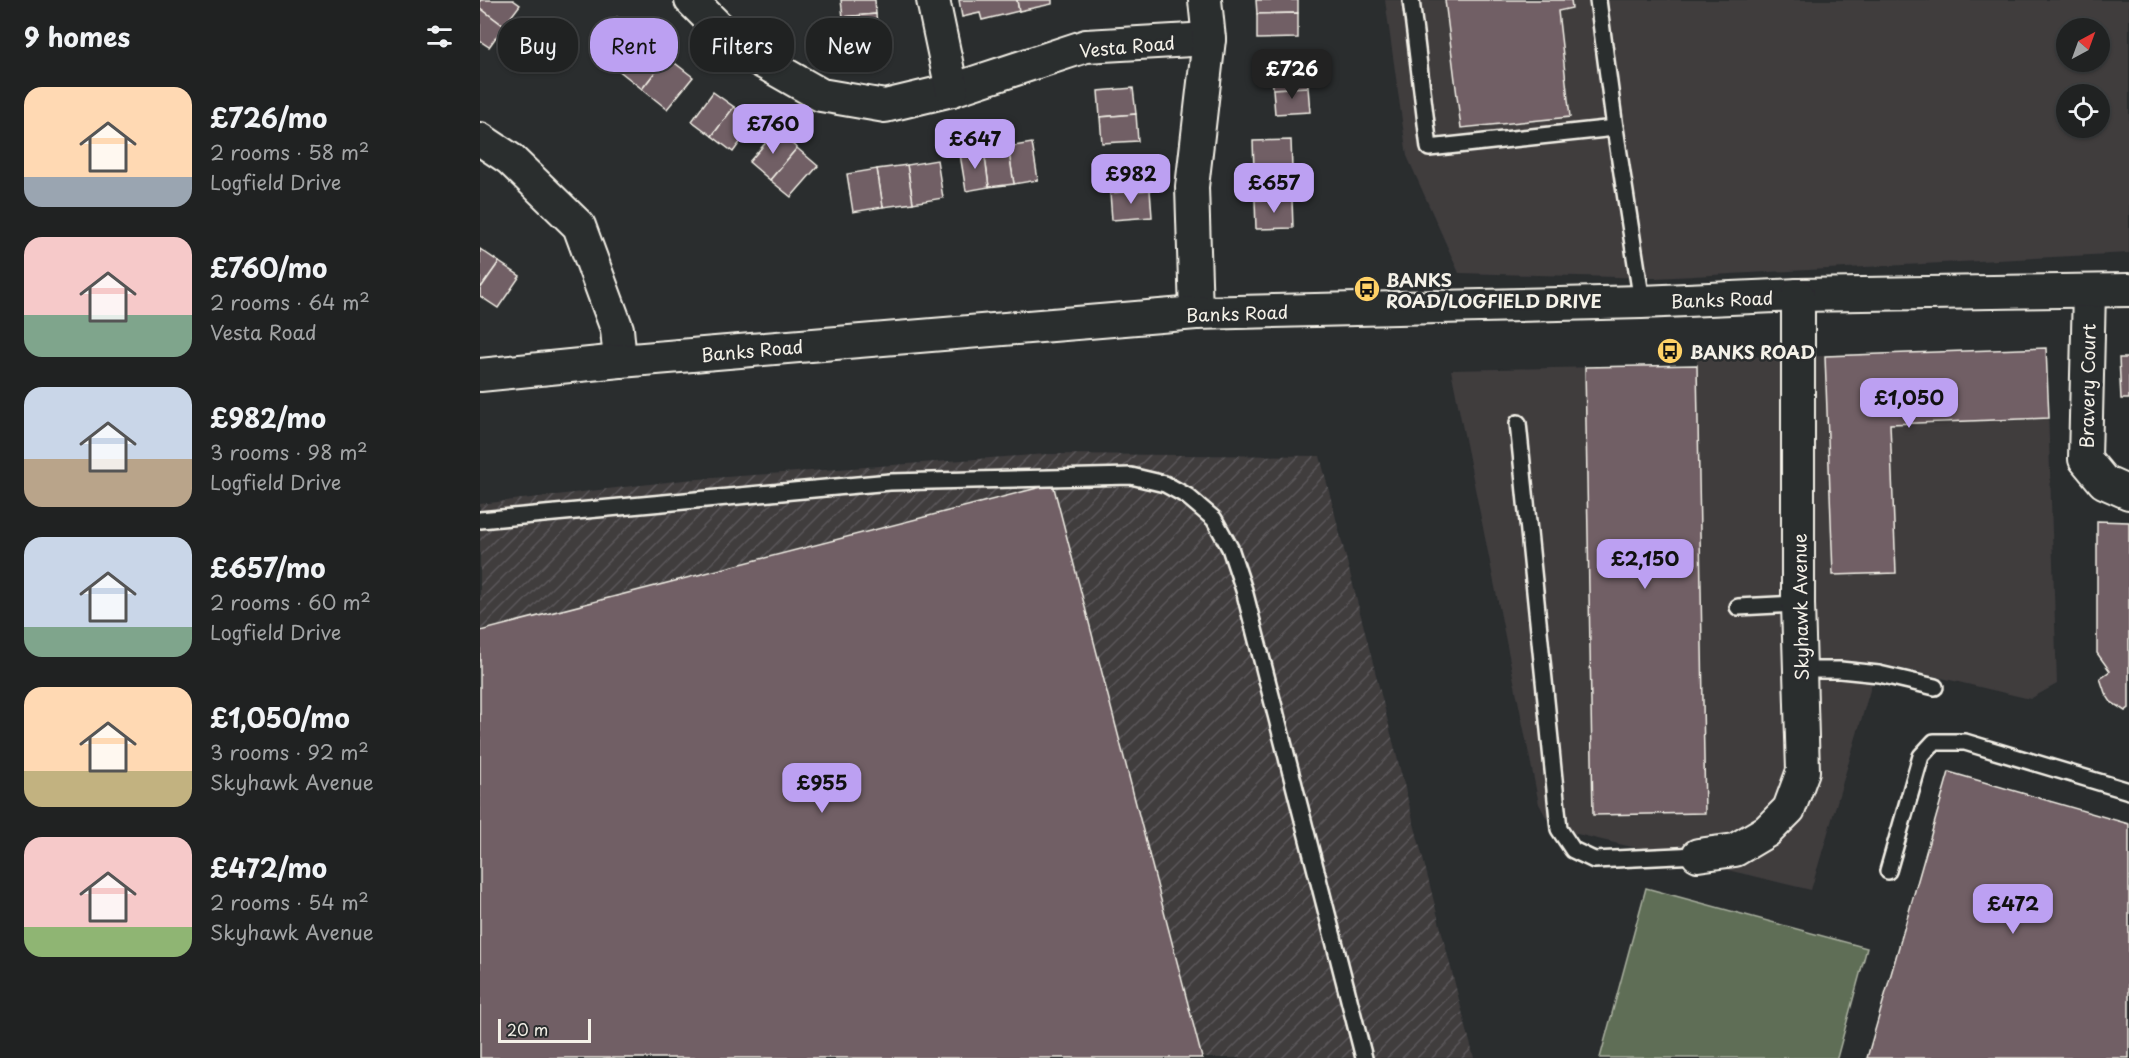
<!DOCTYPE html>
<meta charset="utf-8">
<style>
:root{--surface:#202222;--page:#2d2f2f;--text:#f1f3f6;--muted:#a2a4a5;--line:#3d3f40;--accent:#bca0f2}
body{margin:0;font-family:"Playpen Sans",sans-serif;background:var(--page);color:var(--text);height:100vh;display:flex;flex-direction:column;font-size:22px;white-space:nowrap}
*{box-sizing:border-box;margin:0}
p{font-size:20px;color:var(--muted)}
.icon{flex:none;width:33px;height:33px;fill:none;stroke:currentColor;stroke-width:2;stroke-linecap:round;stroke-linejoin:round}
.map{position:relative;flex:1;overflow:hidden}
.side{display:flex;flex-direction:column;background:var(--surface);width:480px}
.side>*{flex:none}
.top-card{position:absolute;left:18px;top:18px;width:570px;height:54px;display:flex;gap:12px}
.needle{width:39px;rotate:41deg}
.controls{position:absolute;left:1576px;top:18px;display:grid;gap:12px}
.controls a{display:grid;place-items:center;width:54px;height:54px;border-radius:50%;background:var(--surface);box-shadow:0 2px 4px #0004,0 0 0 2px var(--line);font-size:30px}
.scale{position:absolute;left:18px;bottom:15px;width:93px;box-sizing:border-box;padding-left:6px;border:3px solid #f4f1e8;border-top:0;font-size:16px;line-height:21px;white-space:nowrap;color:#f4f1e8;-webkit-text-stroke:4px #2a2d2e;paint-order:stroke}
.price{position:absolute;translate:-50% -51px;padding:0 14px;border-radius:12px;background:var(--accent);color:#111;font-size:20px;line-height:39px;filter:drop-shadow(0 2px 3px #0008)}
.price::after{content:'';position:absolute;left:50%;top:36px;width:18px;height:14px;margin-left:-9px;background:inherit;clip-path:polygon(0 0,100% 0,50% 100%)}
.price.selected{background:#222;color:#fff}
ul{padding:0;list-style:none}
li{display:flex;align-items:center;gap:18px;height:150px;padding:0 24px}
li span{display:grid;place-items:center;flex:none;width:168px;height:120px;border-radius:18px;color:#555}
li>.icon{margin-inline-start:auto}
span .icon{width:72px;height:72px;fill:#fffc;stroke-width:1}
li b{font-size:26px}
h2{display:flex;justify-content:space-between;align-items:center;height:72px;padding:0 24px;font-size:26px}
.chip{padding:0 21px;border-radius:24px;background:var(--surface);box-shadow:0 2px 4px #0004,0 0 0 2px var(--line);font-size:21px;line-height:54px}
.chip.selected{background:var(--accent);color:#111}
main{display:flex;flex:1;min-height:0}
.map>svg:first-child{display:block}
.built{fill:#3f3c3e;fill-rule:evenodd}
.industrial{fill:url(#industrial-furrows)}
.pitch{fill:#5f6e57;stroke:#aab0a0;stroke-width:1.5}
.building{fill:#715f65;stroke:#f4f1e8;stroke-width:1.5}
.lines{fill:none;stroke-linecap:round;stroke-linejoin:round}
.lane-casing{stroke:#f4f1e8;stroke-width:20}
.street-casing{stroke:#f4f1e8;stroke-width:36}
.lane{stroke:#2a2d2e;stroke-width:15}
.street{stroke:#2a2d2e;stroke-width:32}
.labels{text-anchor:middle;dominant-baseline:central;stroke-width:5;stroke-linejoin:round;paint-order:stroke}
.street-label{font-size:18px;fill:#f4f1e8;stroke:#2a2d2e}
.poi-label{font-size:18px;font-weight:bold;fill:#f4f1e8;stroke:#2a2d2e;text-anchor:start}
</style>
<main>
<section class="side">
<h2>9 homes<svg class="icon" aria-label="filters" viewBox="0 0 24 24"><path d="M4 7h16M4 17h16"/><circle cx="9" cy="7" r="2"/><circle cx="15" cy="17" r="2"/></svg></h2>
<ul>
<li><span style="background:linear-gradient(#ffd9b3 75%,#9aa5b1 0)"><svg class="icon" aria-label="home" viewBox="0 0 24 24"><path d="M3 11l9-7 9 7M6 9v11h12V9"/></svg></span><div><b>£726/mo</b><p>2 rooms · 58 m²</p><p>Logfield Drive</p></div></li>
<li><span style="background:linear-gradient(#f6c9c9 65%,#7fa58c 0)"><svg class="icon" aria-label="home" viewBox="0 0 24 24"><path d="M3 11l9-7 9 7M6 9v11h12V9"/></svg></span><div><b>£760/mo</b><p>2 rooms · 64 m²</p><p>Vesta Road</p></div></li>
<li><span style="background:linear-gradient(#c9d6e8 60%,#b9a48a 0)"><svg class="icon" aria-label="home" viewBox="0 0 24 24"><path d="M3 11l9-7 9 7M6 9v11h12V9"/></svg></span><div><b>£982/mo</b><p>3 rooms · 98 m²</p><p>Logfield Drive</p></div></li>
<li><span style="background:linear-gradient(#c9d6e8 75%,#7fa58c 0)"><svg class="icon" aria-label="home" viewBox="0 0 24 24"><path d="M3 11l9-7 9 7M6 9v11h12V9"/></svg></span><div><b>£657/mo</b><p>2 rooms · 60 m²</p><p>Logfield Drive</p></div></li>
<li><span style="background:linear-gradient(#ffd9b3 70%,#c2b280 0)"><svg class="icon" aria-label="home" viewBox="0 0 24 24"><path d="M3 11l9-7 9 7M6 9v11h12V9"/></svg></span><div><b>£1,050/mo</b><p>3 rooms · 92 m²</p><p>Skyhawk Avenue</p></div></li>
<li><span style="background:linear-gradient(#f6c9c9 75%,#8fb573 0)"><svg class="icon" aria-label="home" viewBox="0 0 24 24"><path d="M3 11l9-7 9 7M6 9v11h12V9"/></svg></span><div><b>£472/mo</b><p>2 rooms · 54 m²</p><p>Skyhawk Avenue</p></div></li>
</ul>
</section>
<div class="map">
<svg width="1649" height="1058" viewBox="0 0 1649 1058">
<defs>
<pattern id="industrial-furrows" width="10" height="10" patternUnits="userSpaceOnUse" patternTransform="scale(1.5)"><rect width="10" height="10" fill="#3f3c3e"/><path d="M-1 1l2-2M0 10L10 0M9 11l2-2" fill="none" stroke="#5b595a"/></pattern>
</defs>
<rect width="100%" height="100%" fill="#2a2d2e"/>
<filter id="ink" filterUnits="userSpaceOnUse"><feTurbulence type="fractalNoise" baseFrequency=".0167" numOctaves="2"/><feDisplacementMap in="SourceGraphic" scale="12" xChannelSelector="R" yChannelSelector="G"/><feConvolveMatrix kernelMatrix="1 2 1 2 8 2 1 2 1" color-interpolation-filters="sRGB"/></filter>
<g filter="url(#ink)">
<g class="built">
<path d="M 905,0 L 1649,0 L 1649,253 L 1176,278 L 979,273 L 927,156 ZM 1587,28 L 1620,28 L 1620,62 L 1587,62 ZM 1587,94 L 1620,94 L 1620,128 L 1587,128 Z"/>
<path d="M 1566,348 L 1577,684 L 1550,699 L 1398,663 L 1331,890 L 1072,828 L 1059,804 L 971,370 L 1217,365 L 1217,357 L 1345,356 Z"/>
</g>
<path class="industrial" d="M 567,454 L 840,456 L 994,1058 L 0,1058 L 0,504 L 204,480 Z"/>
<path class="pitch" d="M 1166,888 L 1387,948 L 1357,1058 L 1120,1058 Z"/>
<g class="building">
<path d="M 0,0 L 33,0 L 40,5 L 24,26 L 0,8 Z"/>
<path d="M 361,0 L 395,0 L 396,14 L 363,17 Z"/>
<path d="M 479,0 L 537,0 L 539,11 L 502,20 L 500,13 L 482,17 Z"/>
<path d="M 537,0 L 572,0 L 572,4 L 539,11 Z"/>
<path d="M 776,0 L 818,0 L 818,13 L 777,14 Z"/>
<path d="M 965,0 L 1091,0 L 1092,8 L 1078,11 L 1090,117 L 981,128 Z"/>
<path d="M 0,8 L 24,26 L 9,47 L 0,41 Z"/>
<path d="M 818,13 L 818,38 L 777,39 L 777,14 Z"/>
<path d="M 396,14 L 398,36 L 365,39 L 363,17 Z"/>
<path d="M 137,17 L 162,37 L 137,69 L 112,49 Z"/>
<path d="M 398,36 L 401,58 L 368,61 L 365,39 Z"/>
<path d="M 162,37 L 187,57 L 162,89 L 137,69 Z"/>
<path d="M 187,57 L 213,77 L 187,109 L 162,89 Z"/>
<path d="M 827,62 L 828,87 L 793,89 L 792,64 Z"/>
<path d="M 828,87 L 830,112 L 795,114 L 793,89 Z"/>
<path d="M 653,88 L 656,114 L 620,117 L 618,91 Z"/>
<path d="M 233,92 L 254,107 L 232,136 L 212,121 Z"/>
<path d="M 254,107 L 275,122 L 253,152 L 232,136 Z"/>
<path d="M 656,114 L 658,141 L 622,143 L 620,117 Z"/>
<path d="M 296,131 L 317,148 L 290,180 L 269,162 Z"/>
<path d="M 811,140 L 812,169 L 774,170 L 773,141 Z"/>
<path d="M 552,143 L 558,180 L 534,184 L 528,147 Z"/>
<path d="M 528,147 L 534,184 L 509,187 L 504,150 Z"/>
<path d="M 317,148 L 338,166 L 311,197 L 290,180 Z"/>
<path d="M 504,150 L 509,187 L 486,191 L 480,154 Z"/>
<path d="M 457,160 L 463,198 L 433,203 L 427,165 Z"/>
<path d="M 668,164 L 670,190 L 630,193 L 628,167 Z"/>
<path d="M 427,165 L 433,203 L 403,207 L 397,169 Z"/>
<path d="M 397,169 L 403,207 L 373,212 L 367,174 Z"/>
<path d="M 812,169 L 812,199 L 775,200 L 774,170 Z"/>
<path d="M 670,190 L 672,217 L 632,220 L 630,193 Z"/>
<path d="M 812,199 L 813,228 L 776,229 L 775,200 Z"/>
<path d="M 0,249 L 19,262 L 0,289 Z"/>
<path d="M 19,262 L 40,276 L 18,308 L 0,296 L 0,289 Z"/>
<path d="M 1566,348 L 1569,418 L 1410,424 L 1416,573 L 1353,575 L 1345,356 Z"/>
<path d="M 1639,358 L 1649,358 L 1649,399 L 1641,399 Z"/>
<path d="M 1217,365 L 1225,813 L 1113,815 L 1105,367 Z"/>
<path d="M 573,484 L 722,1058 L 0,1058 L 0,631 Z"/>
<path d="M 1617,521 L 1649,522 L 1649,708 L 1645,711 L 1631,702 L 1625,693 L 1620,678 L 1630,671 L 1617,653 Z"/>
<path d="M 1469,772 L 1649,824 L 1649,1058 L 1387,1058 Z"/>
</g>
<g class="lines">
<g class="lane-casing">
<g id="lane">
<path d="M 931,0 L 949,148 L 1135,128"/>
<path d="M 1118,0 L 1135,128 L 1162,302"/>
<path d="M 1038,423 L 1079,829 L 1093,850 L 1114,860 L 1218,855"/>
<path d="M 0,520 L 410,482 L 651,476 L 685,484 L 707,496 L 734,519 L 750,548 L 764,590 L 884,1058"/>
<path d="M 1258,607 L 1318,604"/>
<path d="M 1320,670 L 1360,670 L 1399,674 L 1455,687"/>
<path d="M 1408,871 L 1441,756 L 1454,742 L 1485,742 L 1649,791"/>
</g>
</g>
<g class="street-casing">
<g id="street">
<path d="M 211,0 L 260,49 L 341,95 L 405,106 L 472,90 L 606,46 L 729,39"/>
<path d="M 453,0 L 472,90"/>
<path d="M 0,139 L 30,159 L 99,226 L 137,329 L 140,361"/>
<path d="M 1609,291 L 1605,459 L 1624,482 L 1649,493"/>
<path d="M 716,313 L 712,187 L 729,39 L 725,0"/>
<path d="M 0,375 L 140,361 L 716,313 L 1162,302 L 1318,295 L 1649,290"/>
<path d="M 1218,855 L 1255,850 L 1287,831 L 1309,809 L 1323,771 L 1318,604 L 1318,295"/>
</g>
</g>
<use href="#lane" class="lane"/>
<use href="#street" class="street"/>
</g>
</g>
<defs>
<g id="bus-disc" transform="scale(1.35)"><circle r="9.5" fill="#ffd166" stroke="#2a2d2e"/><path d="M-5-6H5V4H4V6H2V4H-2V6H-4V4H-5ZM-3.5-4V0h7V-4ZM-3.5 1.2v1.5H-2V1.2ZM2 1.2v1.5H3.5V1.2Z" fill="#111"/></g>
</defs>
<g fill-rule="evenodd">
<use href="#bus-disc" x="887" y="289"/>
<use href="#bus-disc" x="1190" y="351"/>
</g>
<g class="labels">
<g class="street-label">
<text transform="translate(647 46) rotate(-5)">Vesta Road</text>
<text transform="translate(1242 299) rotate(-2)">Banks Road</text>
<text transform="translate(757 313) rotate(-2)">Banks Road</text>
<text transform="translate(272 350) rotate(-5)">Banks Road</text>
<text transform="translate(1607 386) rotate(-89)">Bravery Court</text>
<text transform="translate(1320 607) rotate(-91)">Skyhawk Avenue</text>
</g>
<g class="poi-label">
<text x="906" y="279">BANKS<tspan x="906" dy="21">ROAD/LOGFIELD DRIVE</tspan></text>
<text x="1210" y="351">BANKS ROAD</text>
</g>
</g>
</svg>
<div class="controls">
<a><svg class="needle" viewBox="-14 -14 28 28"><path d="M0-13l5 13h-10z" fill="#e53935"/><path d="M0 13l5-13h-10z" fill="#a2a4a5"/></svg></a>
<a><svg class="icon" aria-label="locate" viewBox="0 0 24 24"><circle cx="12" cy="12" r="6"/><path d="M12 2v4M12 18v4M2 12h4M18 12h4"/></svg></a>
</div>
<div class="scale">20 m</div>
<b class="price selected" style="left:812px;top:100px">£726</b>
<b class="price" style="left:293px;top:155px">£760</b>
<b class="price" style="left:495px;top:170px">£647</b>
<b class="price" style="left:651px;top:205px">£982</b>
<b class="price" style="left:794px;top:214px">£657</b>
<b class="price" style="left:1429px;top:429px">£1,050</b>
<b class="price" style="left:1165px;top:590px">£2,150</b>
<b class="price" style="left:342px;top:814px">£955</b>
<b class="price" style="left:1533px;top:935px">£472</b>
<div class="top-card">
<a class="chip">Buy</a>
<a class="chip selected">Rent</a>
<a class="chip">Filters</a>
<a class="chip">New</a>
</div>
</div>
</main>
